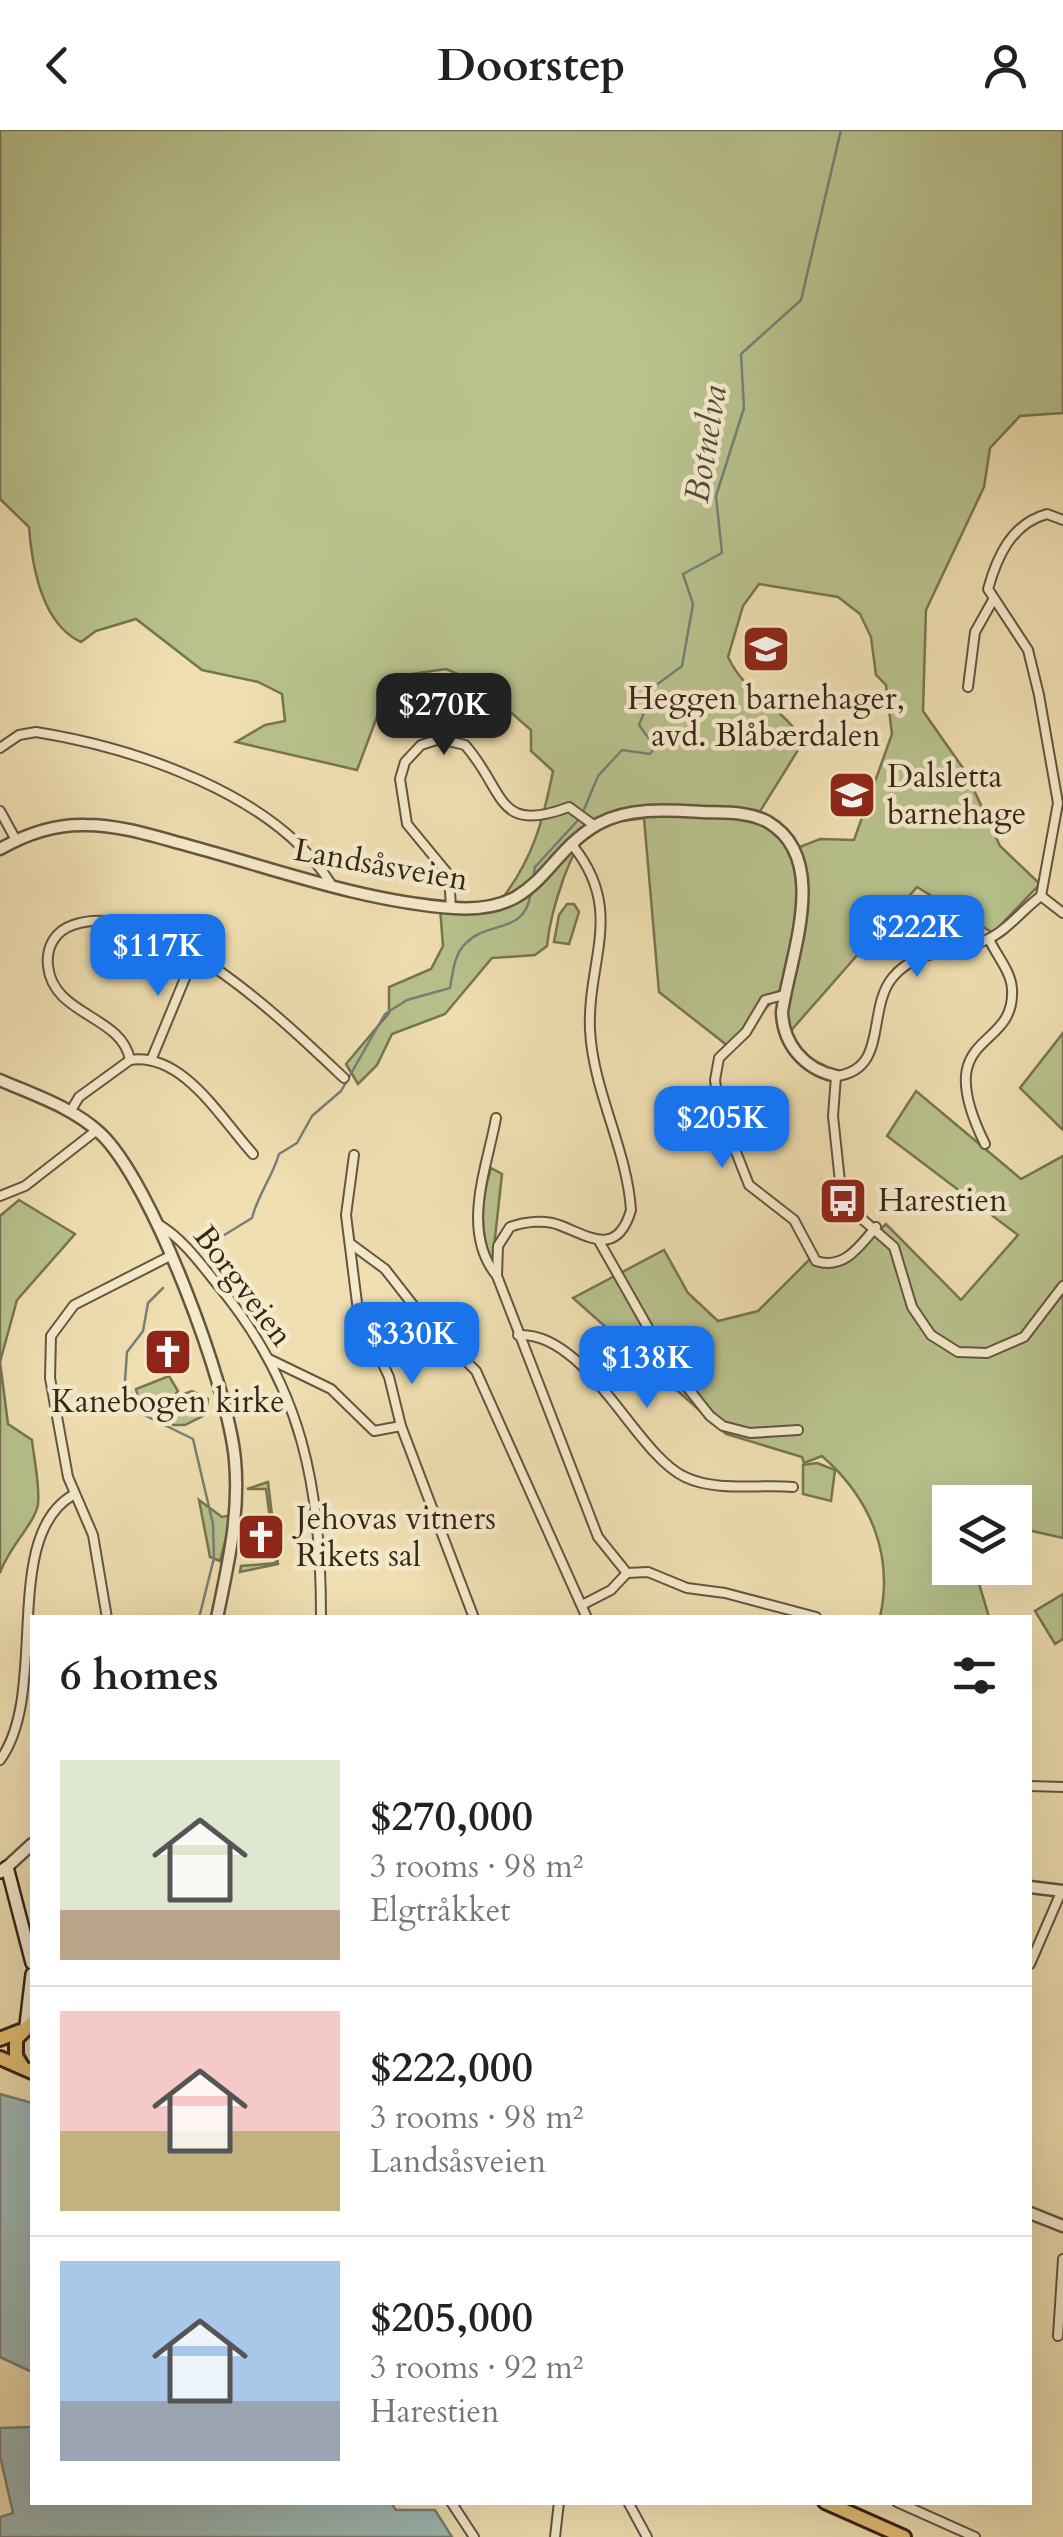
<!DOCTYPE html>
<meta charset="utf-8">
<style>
:root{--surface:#fff;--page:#f6f6f6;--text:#222;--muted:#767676;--line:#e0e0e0;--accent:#1a73e8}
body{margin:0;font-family:Cardo,serif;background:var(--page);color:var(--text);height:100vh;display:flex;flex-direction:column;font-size:38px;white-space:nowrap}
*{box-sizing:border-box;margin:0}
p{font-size:32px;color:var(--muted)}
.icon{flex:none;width:55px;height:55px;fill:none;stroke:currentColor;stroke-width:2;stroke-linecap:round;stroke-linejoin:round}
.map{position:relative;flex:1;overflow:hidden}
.panel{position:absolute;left:30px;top:1485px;width:1002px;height:890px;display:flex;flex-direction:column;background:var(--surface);border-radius:0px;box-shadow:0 10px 40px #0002}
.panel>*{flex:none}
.tools{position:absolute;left:932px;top:1355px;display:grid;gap:20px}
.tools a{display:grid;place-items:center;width:100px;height:100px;border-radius:0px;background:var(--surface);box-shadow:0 10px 40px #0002;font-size:50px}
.price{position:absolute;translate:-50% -85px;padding:0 22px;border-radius:20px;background:var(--accent);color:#fff;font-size:32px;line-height:65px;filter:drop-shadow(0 2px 5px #0008)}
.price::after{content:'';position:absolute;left:50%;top:60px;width:30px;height:22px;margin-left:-15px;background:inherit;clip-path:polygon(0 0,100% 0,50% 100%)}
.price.selected{background:#222;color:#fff}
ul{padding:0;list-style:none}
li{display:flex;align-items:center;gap:30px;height:250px;padding:0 30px}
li+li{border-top:2px solid var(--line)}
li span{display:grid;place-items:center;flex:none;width:280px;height:200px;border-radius:0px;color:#555}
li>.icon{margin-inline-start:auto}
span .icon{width:120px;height:120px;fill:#fffc;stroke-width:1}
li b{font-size:42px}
h2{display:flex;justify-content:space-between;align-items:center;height:120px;padding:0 30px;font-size:42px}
header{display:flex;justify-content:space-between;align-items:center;height:130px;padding:0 30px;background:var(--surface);font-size:45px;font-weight:700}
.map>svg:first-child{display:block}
.green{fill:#b8c28d;stroke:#767552;stroke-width:2.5;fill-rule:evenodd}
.water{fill:#a0bab7;stroke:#758077;stroke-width:2.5}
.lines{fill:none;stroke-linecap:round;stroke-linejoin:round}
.stream{stroke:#758077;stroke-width:2.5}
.minor-casing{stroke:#64563e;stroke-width:12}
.tertiary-casing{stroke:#64563e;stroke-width:15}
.secondary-casing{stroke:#352818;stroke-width:16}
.trunk-casing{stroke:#352818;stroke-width:18}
.minor{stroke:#f5eacc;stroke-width:8}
.tertiary{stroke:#f5eacc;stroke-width:10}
.secondary{stroke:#f5eacc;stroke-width:11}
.trunk{stroke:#e8c078;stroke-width:12}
.labels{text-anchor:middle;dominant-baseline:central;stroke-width:9;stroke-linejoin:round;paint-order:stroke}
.poi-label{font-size:32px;fill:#352818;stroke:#f5eacc;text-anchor:start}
.street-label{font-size:32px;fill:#352818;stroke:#f5eacc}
.water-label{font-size:35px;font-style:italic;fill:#504c40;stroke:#f5eacc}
</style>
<header><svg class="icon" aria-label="back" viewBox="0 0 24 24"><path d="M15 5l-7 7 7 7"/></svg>Doorstep<svg class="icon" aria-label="person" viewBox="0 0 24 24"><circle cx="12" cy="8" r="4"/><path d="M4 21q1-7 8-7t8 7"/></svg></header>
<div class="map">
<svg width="1063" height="2407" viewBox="0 0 1063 2407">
<rect width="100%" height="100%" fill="#f0dfb1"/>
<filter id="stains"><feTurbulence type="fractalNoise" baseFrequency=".002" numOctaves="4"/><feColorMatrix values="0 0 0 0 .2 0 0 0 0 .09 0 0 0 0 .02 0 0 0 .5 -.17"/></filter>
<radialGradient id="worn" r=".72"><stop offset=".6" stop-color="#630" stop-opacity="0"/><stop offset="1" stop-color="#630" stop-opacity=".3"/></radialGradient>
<g class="green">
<path d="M 0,0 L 1063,0 L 1063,283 L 1020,286 L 990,318 L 984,357 L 926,480 L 923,581 L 965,641 L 1000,716 L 1040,754 L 993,803 L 917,757 L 788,904 L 787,857 L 728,916 L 659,862 L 644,688 C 630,691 609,690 597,696 C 570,710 550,786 547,816 L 535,825 L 492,828 L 445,884 L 392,904 L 377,935 L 358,954 L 346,934 L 389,883 L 389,857 L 431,839 L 443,816 L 440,778 L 501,770 C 533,729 543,691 553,641 L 531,621 L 531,600 L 475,551 L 446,539 L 392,547 L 357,640 L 236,612 L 265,595 L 285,591 L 282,564 L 258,552 L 202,540 L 136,489 L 96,501 L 81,512 C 42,494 32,436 29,397 L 0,369 ZM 759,454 L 838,467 L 860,484 L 871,507 L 876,545 L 886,555 L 892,604 L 854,710 L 820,709 L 795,719 L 772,687 L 759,683 L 803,612 C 784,576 748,569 728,527 L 743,476 Z"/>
<path d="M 567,774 L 574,774 L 579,782 L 569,814 L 554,812 L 559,785 Z"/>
<path d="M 1063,903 L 1063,1000 L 1020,958 Z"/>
<path d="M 916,961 L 1021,1049 L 1063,1026 L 1063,1408 L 1023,1399 L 1015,1408 L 1015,1372 L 950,1372 L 950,1438 L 989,1438 L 978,1450 L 989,1487 L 880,1487 C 894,1424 870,1368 822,1326 L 804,1333 L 802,1327 L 726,1304 L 573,1168 L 664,1120 L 688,1163 L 718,1191 L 758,1181 L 814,1125 L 822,1137 L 847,1131 L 886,1094 L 961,1170 L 1018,1105 L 887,1006 Z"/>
<path d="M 491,1038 L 502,1044 L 492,1135 C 480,1100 480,1073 491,1038 Z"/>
<path d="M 19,1070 L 75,1104 L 17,1170 L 0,1232 L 8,1294 L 32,1310 C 34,1330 40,1354 38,1374 C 36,1392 8,1418 0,1443 L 0,1086 Z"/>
<path d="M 169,1246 L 178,1261 L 170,1272 L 170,1281 L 178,1266 L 192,1261 L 208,1269 L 205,1285 L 185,1295 L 173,1295 L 162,1284 L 140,1278 L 136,1259 Z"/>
<path d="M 817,1333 L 835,1340 L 831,1371 L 803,1364 L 803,1335 Z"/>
<path d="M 268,1352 L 278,1434 L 240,1442 L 241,1436 L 276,1433 L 266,1359 L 247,1359 Z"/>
<path d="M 199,1370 L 222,1387 L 232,1385 L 220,1431 L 210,1427 Z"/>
<path d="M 1063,1464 L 1063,1509 L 1055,1514 L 1035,1481 Z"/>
</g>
<g class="water">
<path d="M 0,1964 L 32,1973 L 32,2242 L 0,2227 Z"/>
<path d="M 31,2297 L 32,2372 L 391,2373 L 396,2380 L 435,2380 L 452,2407 L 0,2407 L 0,2387 L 13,2383 L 0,2326 L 0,2298 Z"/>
</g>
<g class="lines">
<g class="stream">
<path d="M 583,682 L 598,646 L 622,620 L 650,624 L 655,617 L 639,595 L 655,556 L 682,536 L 693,474 L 683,444 L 722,423 L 716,366 L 744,278 L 741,224 L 801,170 L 841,0"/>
<path d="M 533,749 L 535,737 L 579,689"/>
<path d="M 203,1118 L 252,1088 C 258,1064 272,1048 279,1024 L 297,1013 L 312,986 L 341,961 L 385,884 L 407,870 L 450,858 C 453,842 454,824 466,813 C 490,789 525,806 531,762"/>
<path d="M 125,1250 L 127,1222 L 143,1201 L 148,1173 L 163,1158"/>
<path d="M 132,1263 L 142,1284 L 193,1309 L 213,1394 L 214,1428 L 199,1488"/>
</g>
<g class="minor-casing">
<g id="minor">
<path d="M 968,557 L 975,502 L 993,470"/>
<path d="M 0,618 L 19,605 L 36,602 C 135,618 275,664 331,754"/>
<path d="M 0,681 L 16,710"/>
<path d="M 1041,766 C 1022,780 1007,801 986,810 C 955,824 917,818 893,847 C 866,879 889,940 836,946 L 833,986 L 841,1061 L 853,1081 L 894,1117 L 912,1177 L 931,1205 L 958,1222 L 987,1223 L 1024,1207 L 1063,1156"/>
<path d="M 1041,766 L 1058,673 L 1039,565 L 1028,520 L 988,459 C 997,427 1011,394 1047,384 L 1063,390"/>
<path d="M 1041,766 L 1063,783"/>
<path d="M 451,778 L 449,745 L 407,694 L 400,649 L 405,632 L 421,615 L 440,609 L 465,615 C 506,661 495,705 569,677 L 595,696"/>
<path d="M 784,865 L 765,870 L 746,902 L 719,928 L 715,950 L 719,979 L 749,1055 L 794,1090 L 816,1131 C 844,1140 859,1117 876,1097"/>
<path d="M 152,928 L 195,824"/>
<path d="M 130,930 C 183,922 221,989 253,1024"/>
<path d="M 70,982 L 79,967 L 130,930 C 122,885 53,886 48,836 C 46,817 55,801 73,795 C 157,766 288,895 344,948"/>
<path d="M 496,988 C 487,1038 460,1101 497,1146 L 598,1407 L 627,1443 L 611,1460 L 582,1475"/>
<path d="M 985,1014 C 928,898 1016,924 1012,859 C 1011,841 996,825 989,809"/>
<path d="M 354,1025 L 346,1085 L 358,1181 L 389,1247 L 401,1296 L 474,1488"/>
<path d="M 0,1066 L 25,1056 L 97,1000"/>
<path d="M 158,1094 C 182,1108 200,1133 217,1154 C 303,1257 321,1357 321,1488"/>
<path d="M 599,1111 L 668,1233 L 710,1286 L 723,1296 L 750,1303 L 798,1300"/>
<path d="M 351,1114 L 385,1139 L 424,1189 L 476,1241 L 587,1488"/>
<path d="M 497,1146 L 498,1116 L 510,1097 C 523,1092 545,1089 559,1095 C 589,1106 617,1128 631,1080 C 627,1019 593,961 590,900 C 587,830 625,781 573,716"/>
<path d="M 518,1205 C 587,1201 635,1324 685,1347 C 716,1362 760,1354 793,1357"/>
<path d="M 269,1229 L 331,1259 L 374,1301 L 401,1296"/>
<path d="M 627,1443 L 648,1442 L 687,1458 L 725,1463 L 816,1487"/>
<path d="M 107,1488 L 93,1405 L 68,1347 L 50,1248 L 51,1206 L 74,1175 L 170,1126"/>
<path d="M 0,1630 C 50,1563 0,1407 73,1365"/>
<path d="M 1030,1656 L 1063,1657"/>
<path d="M 1030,1834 L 1062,1760"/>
<path d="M 1058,2206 L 1063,2129"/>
<path d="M 451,2372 L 474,2407"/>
<path d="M 628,2372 L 647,2407"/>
<path d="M 897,2372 L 975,2407"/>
<path d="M 555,2407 L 559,2372"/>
</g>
</g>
<g class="tertiary-casing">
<g id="tertiary">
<path d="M 0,719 C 26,704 56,694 86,695 C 121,695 156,707 190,716 C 275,739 365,772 454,778 C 541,784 541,727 598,694 C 629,677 668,680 702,682 C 724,683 748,681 768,692 C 831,729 790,826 782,882 C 783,914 804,939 836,946"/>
<path d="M 0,950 C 34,965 72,977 100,1003 C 152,1051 229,1258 235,1330 C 240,1385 228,1434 217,1488"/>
<path d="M 7,1737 L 32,1714"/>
<path d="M 1030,1757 L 1063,1761"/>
<path d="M 1030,2083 L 1063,2096"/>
</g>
</g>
<g class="secondary-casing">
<g id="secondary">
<path d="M 0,1742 L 7,1737 L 32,1833"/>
<path d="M 26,1895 L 32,1844"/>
</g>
</g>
<g class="trunk-casing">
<g id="trunk">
<path d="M 0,1909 L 20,1901"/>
<path d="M 0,1928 L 32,1942"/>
<path d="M 22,1936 L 16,1926 L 16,1909 L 32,1893"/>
<path d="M 825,2372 L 904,2407"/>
</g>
</g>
<use href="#minor" class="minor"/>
<use href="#tertiary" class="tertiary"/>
<use href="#secondary" class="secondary"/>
<use href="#trunk" class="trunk"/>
</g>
<defs>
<g id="school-square" transform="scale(2.5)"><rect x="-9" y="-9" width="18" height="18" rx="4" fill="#8f2418" stroke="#f5eacc"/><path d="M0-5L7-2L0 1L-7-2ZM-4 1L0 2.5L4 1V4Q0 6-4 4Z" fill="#fff"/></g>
<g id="bus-square" transform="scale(2.5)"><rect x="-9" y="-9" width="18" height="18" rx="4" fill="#8f2418" stroke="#f5eacc"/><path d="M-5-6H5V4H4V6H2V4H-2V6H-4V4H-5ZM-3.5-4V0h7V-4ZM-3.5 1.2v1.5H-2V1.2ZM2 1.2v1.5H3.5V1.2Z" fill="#fff"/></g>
<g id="church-square" transform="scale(2.5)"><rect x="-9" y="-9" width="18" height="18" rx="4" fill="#8f2418" stroke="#f5eacc"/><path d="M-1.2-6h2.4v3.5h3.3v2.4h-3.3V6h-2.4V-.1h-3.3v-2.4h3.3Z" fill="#fff"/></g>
</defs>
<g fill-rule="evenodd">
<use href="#school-square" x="766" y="519"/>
<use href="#school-square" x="852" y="665"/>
<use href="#bus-square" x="843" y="1071"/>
<use href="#church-square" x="168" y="1222"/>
<use href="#church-square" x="261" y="1407"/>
</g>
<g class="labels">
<g class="poi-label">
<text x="766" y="569" text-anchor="middle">Heggen barnehager,<tspan x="766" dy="37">avd. Blåbærdalen</tspan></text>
<text x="887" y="647">Dalsletta<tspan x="887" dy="37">barnehage</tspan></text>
<text x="878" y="1071">Harestien</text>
<text x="168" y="1272" text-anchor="middle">Kanebogen kirke</text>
<text x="296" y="1389">Jehovas vitners<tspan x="296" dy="37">Rikets sal</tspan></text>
</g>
<g class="street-label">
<text transform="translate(381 735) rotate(10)">Landsåsveien</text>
<text transform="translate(243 1156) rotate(53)">Borgveien</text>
</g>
<g class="water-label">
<text transform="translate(706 314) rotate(-81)">Botnelva</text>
</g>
</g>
<rect width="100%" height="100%" filter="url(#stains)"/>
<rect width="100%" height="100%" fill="url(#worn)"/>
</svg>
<div class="tools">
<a><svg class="icon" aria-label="layers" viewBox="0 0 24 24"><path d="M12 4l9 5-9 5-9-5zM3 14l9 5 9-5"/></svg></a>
</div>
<b class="price selected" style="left:444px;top:628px">$270K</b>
<b class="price" style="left:917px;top:850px">$222K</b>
<b class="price" style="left:158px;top:869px">$117K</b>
<b class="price" style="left:722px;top:1041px">$205K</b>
<b class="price" style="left:412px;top:1257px">$330K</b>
<b class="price" style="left:647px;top:1281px">$138K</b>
<section class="panel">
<h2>6 homes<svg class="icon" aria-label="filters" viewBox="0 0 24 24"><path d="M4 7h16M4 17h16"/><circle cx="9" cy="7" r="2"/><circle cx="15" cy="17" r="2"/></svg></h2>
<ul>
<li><span style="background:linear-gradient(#dfe7d0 75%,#b9a48a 0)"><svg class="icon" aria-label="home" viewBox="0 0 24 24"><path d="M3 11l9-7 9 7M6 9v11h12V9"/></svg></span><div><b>$270,000</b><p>3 rooms · 98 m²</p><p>Elgtråkket</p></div></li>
<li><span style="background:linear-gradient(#f6c9c9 60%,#c2b280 0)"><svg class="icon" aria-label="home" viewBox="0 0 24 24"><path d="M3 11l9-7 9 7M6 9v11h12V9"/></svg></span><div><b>$222,000</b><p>3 rooms · 98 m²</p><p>Landsåsveien</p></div></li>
<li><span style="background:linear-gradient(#a9c7e8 70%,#9aa5b1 0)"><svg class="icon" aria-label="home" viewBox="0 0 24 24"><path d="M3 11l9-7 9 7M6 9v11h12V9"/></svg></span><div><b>$205,000</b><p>3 rooms · 92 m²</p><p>Harestien</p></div></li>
</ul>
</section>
</div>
